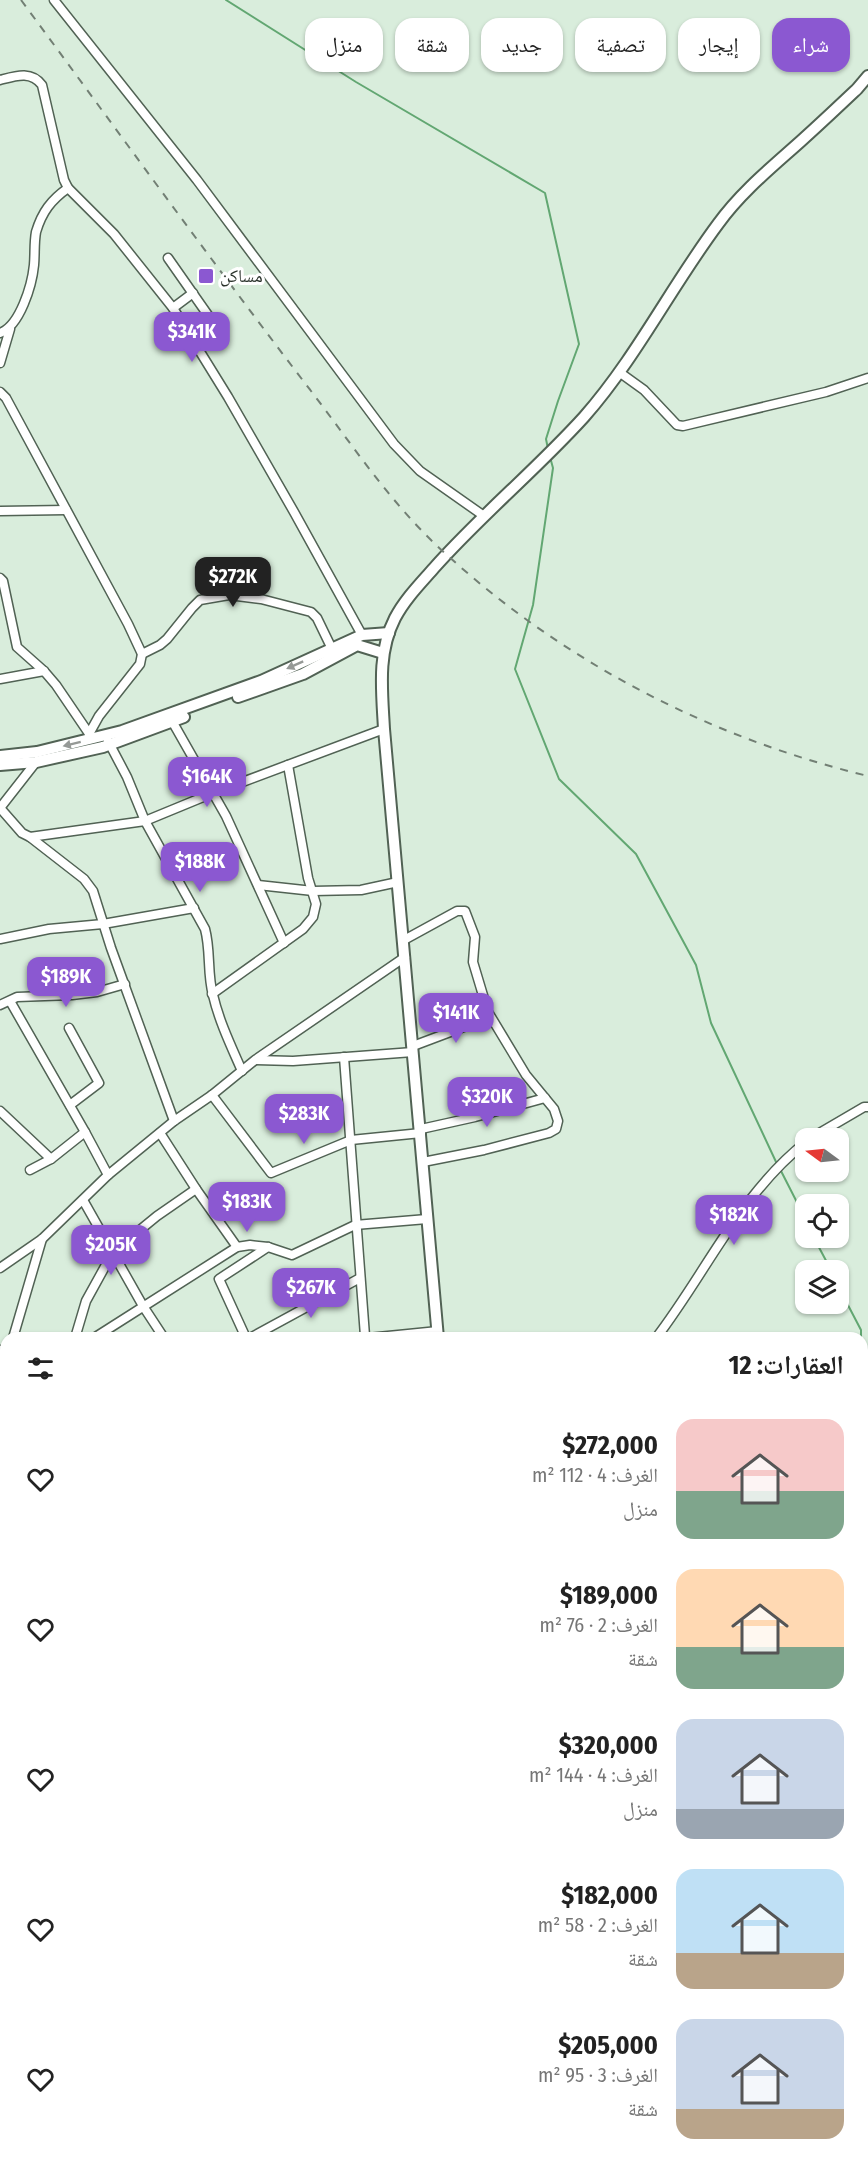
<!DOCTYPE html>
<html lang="ar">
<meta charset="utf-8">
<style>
:root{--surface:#fff;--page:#f2f2f2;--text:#222;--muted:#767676;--accent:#8b58d1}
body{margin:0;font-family:"Fira Sans Condensed","Noto Naskh Arabic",sans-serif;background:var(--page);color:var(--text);direction:rtl;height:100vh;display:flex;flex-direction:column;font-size:22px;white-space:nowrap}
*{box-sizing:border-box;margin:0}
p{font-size:20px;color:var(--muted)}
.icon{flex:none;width:33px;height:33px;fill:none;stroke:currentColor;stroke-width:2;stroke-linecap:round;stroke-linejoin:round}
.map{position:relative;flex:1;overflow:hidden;direction:ltr}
.details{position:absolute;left:0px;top:1332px;width:868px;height:834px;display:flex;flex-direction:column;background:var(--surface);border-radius:18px 18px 0 0;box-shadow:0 2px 4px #0004;direction:rtl}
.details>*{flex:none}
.banner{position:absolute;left:18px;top:18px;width:832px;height:54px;direction:rtl;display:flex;gap:12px}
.needle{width:39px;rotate:285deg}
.fabs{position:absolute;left:795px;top:1128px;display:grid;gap:12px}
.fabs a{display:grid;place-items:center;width:54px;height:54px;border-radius:12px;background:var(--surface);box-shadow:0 2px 4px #0004;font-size:30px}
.price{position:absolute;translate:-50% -51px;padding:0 14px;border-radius:12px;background:var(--accent);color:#fff;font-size:20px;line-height:39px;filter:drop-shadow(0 2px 3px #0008)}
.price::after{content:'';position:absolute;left:50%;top:36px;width:18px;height:14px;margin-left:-9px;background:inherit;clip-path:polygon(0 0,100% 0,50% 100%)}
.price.current{background:#222;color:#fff}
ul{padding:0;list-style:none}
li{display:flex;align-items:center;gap:18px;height:150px;padding:0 24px}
li span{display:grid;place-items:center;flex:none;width:168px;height:120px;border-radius:18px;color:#555}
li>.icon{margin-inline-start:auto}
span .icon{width:72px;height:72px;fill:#fffc;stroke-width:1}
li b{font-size:26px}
h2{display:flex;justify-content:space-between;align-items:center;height:72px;padding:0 24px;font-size:26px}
.pill{padding:0 21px;border-radius:18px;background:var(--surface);box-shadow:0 2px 4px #0004;font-size:21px;line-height:54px}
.pill.current{background:var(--accent);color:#fff}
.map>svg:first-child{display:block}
.garden{fill:#addbb5}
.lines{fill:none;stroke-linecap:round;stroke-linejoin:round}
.stream{stroke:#62a772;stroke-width:2}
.minor-casing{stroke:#516254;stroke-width:11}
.tertiary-casing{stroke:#516254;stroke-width:14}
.secondary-casing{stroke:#516254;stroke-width:14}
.minor{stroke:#fff;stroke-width:8}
.tertiary{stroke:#fff;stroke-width:10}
.secondary{stroke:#fff;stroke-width:10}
.rail{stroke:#727f74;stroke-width:2;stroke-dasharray:8 8;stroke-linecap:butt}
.oneway{fill:#959996}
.poi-dot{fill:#8b58d1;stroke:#fff;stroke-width:2}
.labels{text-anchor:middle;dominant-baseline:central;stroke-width:6;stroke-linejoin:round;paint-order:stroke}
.poi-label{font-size:18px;fill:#2b332c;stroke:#fff;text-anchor:start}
</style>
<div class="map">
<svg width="868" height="2166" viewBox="0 0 868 2166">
<rect width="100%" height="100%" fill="#d9eddc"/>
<path class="garden" d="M 462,2160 L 549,2160 L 551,2166 L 464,2166 Z"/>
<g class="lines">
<g class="stream">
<path d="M 226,0 L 356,82 L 545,193 L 579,344 L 558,401 L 546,439 L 548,449"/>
<path d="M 550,457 L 553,468 L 533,605 L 515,669 L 559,779 L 636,854 L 696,965 L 711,1023 L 777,1164"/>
<path d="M 780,1169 L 806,1220"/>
<path d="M 814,1238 L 831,1270"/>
<path d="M 838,1286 L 861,1330 L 861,1338"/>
<path d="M 862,1406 L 868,1411"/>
</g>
<g class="minor-casing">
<g id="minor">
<path d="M 54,0 L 197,180 L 394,444 L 420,471 L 484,516"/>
<path d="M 0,80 C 15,76 31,70 42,85 L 64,180 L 68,188 L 114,234 L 173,308 L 228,397 L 294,512 L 362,635"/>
<path d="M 168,258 L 217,328"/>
<path d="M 173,308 L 193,293"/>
<path d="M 0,333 C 20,326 32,285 34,265 C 35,254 34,243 36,232 C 42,212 51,200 68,188"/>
<path d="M 0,363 L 10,329"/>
<path d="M 619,372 L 644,390 L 677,425 L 683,426 L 826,392 L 868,378"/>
<path d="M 0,392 L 6,398 L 128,624 L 142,654 L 140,664 L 99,716 L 89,734"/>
<path d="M 0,511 L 66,510"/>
<path d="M 0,578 L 3,581 L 17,647 L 44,671 L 56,685 L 92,738"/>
<path d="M 142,654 L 160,645 L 167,639 L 192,608 L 200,600 L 229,595 L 261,599 L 311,612 L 317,618 L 332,649"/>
<path d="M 0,679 L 44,671"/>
<path d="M 172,721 L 226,816 L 284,943"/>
<path d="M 108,741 L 127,777 L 145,821 L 205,929 C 211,951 207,974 213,995 C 219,1021 231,1046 242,1071"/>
<path d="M 0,808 L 22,833 L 30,837 L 145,821 L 213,793 L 384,729"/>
<path d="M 0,808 L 36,762"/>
<path d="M 30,837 L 84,879 L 93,891 L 111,948 L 174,1121"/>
<path d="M 258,885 L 313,891 L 361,890 L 398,882"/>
<path d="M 0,939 L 49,929 L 103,924 L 194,908"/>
<path d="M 404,940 L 457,911 L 465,911 L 475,937 L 473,962 L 488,1012 L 526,1075 L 554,1109 L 558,1121 L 556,1129 L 549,1133 L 484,1150 L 423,1162"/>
<path d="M 212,994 L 303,929 L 313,917 L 316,904 L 308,878 L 288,765"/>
<path d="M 10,1001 L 85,1132 L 108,1175"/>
<path d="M 0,1005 L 17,997 L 72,995 L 97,992 L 125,984"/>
<path d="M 69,1028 L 99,1083 L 70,1105"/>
<path d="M 413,1046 L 490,1017"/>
<path d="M 344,1057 L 365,1336"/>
<path d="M 256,1060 L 293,1061 L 413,1052"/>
<path d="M 212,1095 L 271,1173 L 351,1140 L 421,1133"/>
<path d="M 0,1111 L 51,1159"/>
<path d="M 421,1129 L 475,1117 L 545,1098"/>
<path d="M 160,1133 L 196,1189 L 237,1247"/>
<path d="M 811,1138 L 864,1107 L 868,1107"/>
<path d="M 30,1170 L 51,1159 L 85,1132"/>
<path d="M 83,1200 L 143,1306 L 164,1338"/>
<path d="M 0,1268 L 42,1239 L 108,1175 L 174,1121 L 212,1095 L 255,1060 L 405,957"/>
<path d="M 13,1338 L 42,1239"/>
<path d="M 75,1338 L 86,1301 L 113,1252 L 157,1216 L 196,1189"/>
<path d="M 94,1338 L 237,1247 L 250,1245 L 268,1247 L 292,1255 L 355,1225 L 427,1219"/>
<path d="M 246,1338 L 219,1279 L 268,1247"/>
<path d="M 250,1338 L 360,1278"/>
<path d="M 361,1338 L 365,1336 L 368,1338 L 438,1331"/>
<path d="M 656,1338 C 706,1273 740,1194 806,1142"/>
<path d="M 0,1350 L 4,1367"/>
<path d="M 0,1381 L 6,1361"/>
<path d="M 0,1451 L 6,1450"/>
<path d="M 0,1516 L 6,1513"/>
<path d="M 0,1555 L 6,1563"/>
<path d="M 0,1641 L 6,1638"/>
<path d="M 0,1698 L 6,1696"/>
<path d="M 862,1701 L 868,1694"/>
<path d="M 0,1757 L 6,1755"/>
<path d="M 862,1785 L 868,1782"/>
<path d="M 0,1806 L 6,1821"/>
<path d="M 862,1806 L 868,1815"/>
<path d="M 862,1935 L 868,1947"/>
<path d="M 0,1941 L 6,1939"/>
<path d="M 862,2033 L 868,2031"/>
<path d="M 0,2143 L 6,2140"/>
<path d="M 205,2160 L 210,2166"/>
<path d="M 288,2160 L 292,2166"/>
<path d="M 584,2160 L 590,2166"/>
<path d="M 813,2160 L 815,2166"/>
<path d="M 308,2166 L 319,2160"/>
<path d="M 553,2166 L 577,2160"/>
<path d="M 650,2166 L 666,2160"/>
<path d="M 865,2166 L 864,2111 L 868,2079"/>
</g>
</g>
<g class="tertiary-casing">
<g id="tertiary">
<path d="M 238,697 L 303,674 L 357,645 L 383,653"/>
<path d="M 0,756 L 37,752 L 122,731 L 261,681 L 362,635 L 389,633"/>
<path d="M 0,765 L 36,762 L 103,747 L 184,717"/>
<path d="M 0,1972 L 6,1971"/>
<path d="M 10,2166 L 15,2160"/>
</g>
</g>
<g class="secondary-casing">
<g id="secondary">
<path d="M 438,1338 L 384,729 C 382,691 377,653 395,618 C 405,599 420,584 434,568 C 481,515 536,470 584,417 C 636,358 671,287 718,224 C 741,192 772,167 801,141 C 820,124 839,106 857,89 L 868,76"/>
<path d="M 703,2160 L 705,2166"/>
</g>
</g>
<use href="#minor" class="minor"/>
<use href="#tertiary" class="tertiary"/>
<use href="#secondary" class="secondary"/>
<path class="rail" d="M 21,0 C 117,130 212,262 311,391 C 354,447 393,507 447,555 C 567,664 711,738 868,776"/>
</g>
<defs><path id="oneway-solid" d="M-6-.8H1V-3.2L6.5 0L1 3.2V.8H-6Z" transform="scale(1.5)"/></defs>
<g class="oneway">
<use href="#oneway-solid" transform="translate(295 665) rotate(156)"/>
<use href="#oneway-solid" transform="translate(72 744) rotate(166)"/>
</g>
<rect class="poi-dot" x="198" y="268" width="16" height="16" rx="3"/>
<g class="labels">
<g class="poi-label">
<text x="220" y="276">مساكن</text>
</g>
</g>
</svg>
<div class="fabs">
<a><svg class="needle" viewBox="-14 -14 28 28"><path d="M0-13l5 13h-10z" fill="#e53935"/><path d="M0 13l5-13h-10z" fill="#767676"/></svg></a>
<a><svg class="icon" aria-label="locate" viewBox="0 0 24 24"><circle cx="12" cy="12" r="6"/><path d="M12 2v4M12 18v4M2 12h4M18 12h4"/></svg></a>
<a><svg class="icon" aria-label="layers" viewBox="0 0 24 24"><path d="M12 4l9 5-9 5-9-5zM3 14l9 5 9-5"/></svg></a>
</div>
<b class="price" style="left:192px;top:363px">$341K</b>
<b class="price current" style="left:233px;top:608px">$272K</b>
<b class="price" style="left:207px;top:808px">$164K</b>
<b class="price" style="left:200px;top:893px">$188K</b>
<b class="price" style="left:66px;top:1008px">$189K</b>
<b class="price" style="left:456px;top:1044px">$141K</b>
<b class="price" style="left:487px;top:1128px">$320K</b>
<b class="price" style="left:304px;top:1145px">$283K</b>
<b class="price" style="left:247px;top:1233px">$183K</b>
<b class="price" style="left:734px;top:1246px">$182K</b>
<b class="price" style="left:111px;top:1276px">$205K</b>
<b class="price" style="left:311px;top:1319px">$267K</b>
<div class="banner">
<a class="pill current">شراء</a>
<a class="pill">إيجار</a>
<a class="pill">تصفية</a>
<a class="pill">جديد</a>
<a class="pill">شقة</a>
<a class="pill">منزل</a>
</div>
<section class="details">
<h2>العقارات: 12<svg class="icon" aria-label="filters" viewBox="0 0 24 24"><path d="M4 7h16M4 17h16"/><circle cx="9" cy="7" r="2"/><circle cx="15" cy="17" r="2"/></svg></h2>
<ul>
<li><span style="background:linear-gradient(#f6c9c9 60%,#7fa58c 0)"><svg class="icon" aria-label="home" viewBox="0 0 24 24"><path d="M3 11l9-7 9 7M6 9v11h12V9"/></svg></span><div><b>$272,000</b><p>الغرف: 4 · 112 m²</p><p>منزل</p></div><svg class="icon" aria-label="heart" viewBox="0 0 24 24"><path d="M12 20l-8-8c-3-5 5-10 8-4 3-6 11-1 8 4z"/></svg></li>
<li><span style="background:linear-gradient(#ffd9b3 65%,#7fa58c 0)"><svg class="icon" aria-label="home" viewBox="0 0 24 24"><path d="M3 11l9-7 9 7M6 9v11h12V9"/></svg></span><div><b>$189,000</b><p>الغرف: 2 · 76 m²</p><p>شقة</p></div><svg class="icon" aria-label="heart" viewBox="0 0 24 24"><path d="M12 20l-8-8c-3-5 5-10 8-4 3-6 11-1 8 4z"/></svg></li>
<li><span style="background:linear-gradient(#c9d6e8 75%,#9aa5b1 0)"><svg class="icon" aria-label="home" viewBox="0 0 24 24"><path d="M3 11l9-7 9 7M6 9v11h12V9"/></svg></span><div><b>$320,000</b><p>الغرف: 4 · 144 m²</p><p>منزل</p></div><svg class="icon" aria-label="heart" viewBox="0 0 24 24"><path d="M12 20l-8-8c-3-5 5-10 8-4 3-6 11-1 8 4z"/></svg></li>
<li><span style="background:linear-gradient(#bfe0f5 70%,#b9a48a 0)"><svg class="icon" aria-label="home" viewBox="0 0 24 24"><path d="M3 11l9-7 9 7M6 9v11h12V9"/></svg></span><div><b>$182,000</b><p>الغرف: 2 · 58 m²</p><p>شقة</p></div><svg class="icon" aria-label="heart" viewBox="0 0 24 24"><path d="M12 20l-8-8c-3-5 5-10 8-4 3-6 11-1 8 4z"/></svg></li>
<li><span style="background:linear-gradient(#c9d6e8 75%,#b9a48a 0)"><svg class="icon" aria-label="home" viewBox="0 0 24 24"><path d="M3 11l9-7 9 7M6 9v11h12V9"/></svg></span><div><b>$205,000</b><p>الغرف: 3 · 95 m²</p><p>شقة</p></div><svg class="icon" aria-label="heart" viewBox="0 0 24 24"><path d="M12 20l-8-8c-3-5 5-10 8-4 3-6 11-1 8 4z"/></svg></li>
</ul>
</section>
</div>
